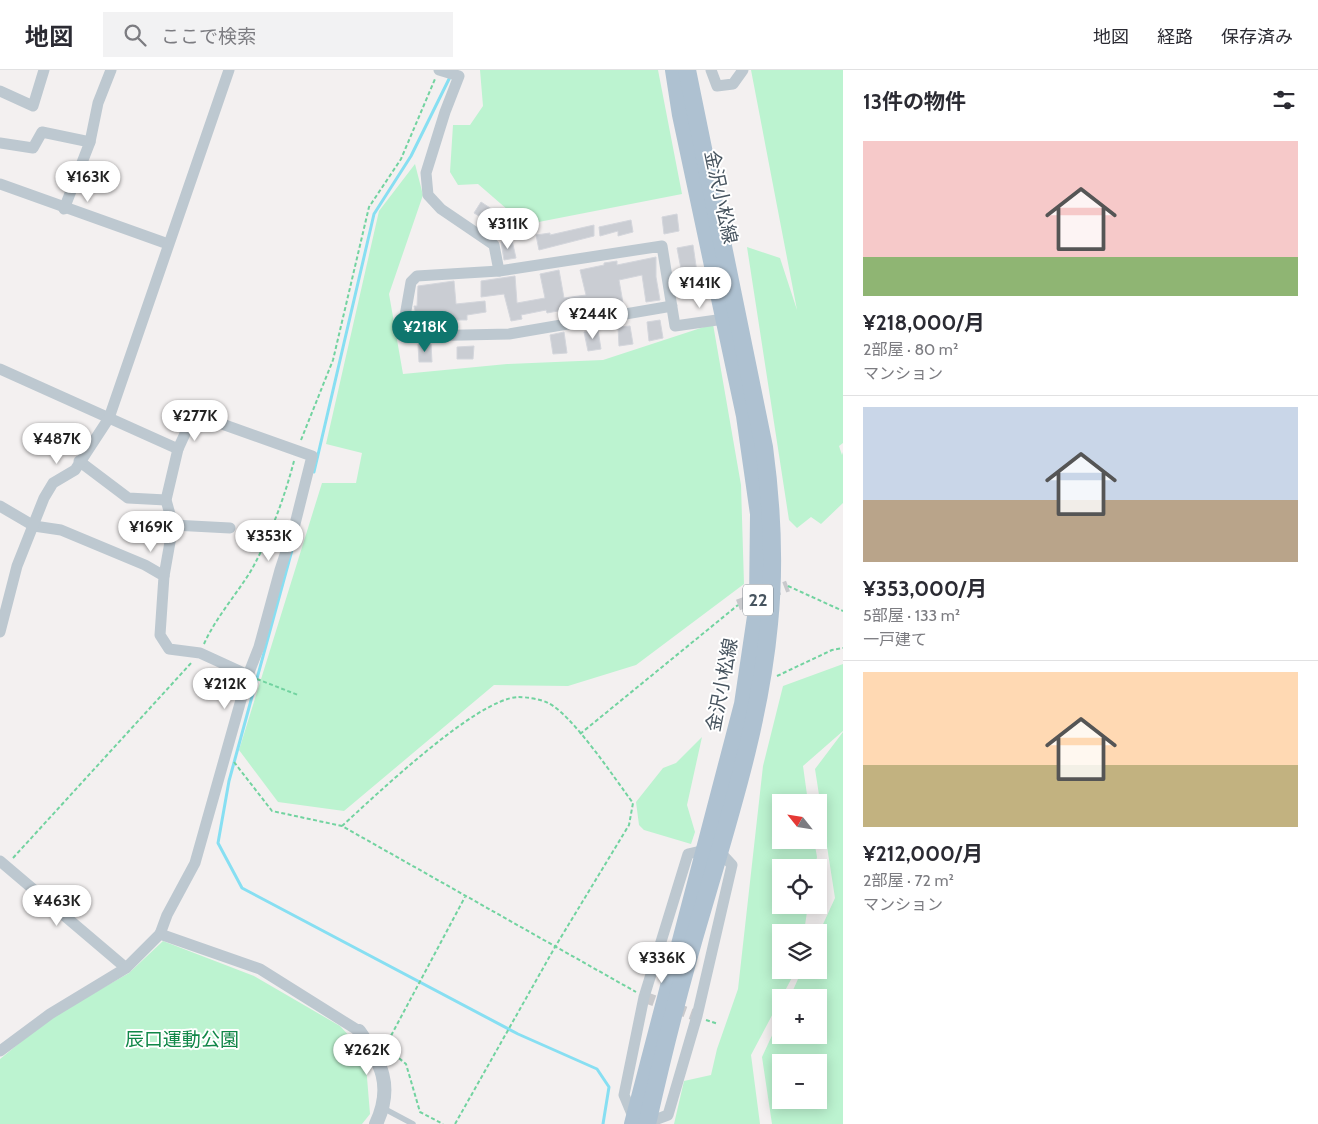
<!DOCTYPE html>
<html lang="ja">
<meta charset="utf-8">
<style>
:root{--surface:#fff;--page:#f2f2f3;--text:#2b2b33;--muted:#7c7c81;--line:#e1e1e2;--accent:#0f766e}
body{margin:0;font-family:Cabin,"Noto Sans JP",sans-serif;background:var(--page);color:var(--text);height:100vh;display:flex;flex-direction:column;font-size:19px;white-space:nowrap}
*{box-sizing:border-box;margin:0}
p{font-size:16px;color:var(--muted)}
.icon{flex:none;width:28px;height:28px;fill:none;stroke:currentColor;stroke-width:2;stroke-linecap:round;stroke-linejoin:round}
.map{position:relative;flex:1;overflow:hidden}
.drawer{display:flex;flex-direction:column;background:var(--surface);width:475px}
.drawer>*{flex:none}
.needle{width:32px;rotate:300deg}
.tools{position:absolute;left:772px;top:724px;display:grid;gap:10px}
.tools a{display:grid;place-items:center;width:55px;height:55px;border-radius:0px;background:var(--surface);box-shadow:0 2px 12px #0003;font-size:25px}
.price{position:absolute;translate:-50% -42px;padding:0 11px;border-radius:18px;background:#fff;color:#222;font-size:16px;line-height:32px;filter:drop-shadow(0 1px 2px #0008)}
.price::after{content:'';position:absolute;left:50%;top:30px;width:15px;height:11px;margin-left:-8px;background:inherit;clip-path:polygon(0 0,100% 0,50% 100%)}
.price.on{background:var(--accent);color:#fff}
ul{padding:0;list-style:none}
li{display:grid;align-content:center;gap:10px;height:265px;padding:0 20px}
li+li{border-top:1px solid var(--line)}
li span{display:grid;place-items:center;height:155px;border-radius:0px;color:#555}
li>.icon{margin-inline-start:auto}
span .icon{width:90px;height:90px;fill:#fffc;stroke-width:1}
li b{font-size:21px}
h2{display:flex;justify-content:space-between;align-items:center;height:60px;padding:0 20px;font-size:21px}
header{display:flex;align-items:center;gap:30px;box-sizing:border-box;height:70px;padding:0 25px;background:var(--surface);border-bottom:1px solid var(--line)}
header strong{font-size:24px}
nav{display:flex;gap:28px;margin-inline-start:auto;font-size:18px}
.search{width:350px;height:45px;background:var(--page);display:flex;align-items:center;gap:12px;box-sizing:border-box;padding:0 18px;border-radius:0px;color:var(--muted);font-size:19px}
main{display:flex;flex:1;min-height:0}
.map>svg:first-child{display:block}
.green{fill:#bcf3d0;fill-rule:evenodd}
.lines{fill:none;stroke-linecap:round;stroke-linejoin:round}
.stream{stroke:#87dff2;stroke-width:3}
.building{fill:#cacdd3;stroke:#d4d6dc}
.minor-tunnel{stroke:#c8c9cc;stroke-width:11;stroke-dasharray:11 5.5;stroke-linecap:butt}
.path{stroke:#72d3a0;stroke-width:2;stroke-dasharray:4 2.5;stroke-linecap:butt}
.service{stroke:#bdc8d0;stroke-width:5.5}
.minor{stroke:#bdc8d0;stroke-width:11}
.tertiary{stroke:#bdc8d0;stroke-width:14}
.primary{stroke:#aec1d1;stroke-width:18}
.labels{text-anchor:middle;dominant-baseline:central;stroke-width:4;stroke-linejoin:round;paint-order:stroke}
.shield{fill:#fff;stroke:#7e878f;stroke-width:1}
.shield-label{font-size:18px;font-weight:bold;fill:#47545f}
.street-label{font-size:19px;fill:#47545f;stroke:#fff}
.park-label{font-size:19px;fill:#118748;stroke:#fff}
</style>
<header>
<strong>地図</strong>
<div class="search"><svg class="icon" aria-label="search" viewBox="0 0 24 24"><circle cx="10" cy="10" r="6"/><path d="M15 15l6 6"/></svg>ここで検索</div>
<nav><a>地図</a><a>経路</a><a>保存済み</a></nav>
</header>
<main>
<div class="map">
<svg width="843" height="1054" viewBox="0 0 843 1054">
<rect width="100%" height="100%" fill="#f3f0f0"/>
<g class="green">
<path d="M 480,0 L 658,0 L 682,124 L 513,157 L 508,140 L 478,114 L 458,115 L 450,102 L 453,55 L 470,55 L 483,36 Z"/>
<path d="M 751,0 L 843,0 L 843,373 L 839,376 L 842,385 L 843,382 L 843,433 L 821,454 L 811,447 L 797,458 L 789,450 L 747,177 L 780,188 L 797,240 Z"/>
<path d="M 415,94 L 423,125 L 389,224 L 403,304 L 507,294 L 603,290 L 713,254 L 741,415 L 744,514 L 636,595 L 568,616 L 494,615 L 344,741 L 278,732 L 239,680 L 322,413 L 356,413 L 362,383 L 326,374 L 379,141 Z"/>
<path d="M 843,594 L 843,661 L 803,696 L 808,732 L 781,732 L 781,770 L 814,770 L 817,787 L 815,797 L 781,798 L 781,835 L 808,835 L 804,862 L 781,862 L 781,900 L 796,900 L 751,985 L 760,1054 L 674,1054 L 684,1011 L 711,1005 L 717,979 L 738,919 L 763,696 L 783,616 Z"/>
<path d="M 843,662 L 843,1054 L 772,1054 L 762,987 L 781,946 L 781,965 L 819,965 L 819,928 L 790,927 L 802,900 L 819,900 L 819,863 L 835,828 L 815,699 ZM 781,992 L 819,992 L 819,1030 L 781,1030 Z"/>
<path d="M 702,667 L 687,735 L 695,762 L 691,774 L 644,760 L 639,755 L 636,732 L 663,698 L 676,693 Z"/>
<path d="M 163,871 L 254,906 L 340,956 L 365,983 L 370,1044 L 362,1054 L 0,1054 L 0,989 L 50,948 L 129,903 Z"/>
</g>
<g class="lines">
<g class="stream">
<path d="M 314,402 L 374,144 L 411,86 L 451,5"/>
<path d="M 292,480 L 229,711 L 218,773 L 242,818 L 518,964 L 597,999 L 609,1017 L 603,1054"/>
</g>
</g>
<g class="building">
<path d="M 481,132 L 504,147 L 497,157 L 474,143 Z"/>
<path d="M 677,144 L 679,161 L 664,164 L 662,147 Z"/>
<path d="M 631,150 L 633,162 L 618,166 L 618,161 L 600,166 L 599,157 Z"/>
<path d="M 594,155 L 594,166 L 539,180 L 536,165 L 550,163 L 550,165 Z"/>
<path d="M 512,170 L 516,188 L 504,190 L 501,172 Z"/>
<path d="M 693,175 L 700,223 L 686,225 L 677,178 Z"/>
<path d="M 656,187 L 656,207 L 660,230 L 646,232 L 642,205 L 619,210 L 623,233 L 589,239 L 569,239 L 547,243 L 546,240 L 521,245 L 522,249 L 511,251 L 504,224 L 481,227 L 481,211 L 515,206 L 517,233 L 545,228 L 540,204 L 559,200 L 564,228 L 586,225 L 580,200 L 604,195 L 604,193 L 617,191 L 617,195 Z"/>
<path d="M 454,211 L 456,234 L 485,231 L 486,242 L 467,245 L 467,250 L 448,250 L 448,254 L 433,256 L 433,250 L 417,250 L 414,236 L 417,236 L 418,216 Z"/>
<path d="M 660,250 L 663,268 L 649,271 L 647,252 Z"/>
<path d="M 630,256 L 633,274 L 619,276 L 618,257 Z"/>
<path d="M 598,260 L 601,279 L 588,281 L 584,262 Z"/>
<path d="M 564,262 L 567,283 L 553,284 L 550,265 Z"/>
<path d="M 418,274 L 431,274 L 432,292 L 419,292 Z"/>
<path d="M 474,276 L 473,289 L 457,289 L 457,277 Z"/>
</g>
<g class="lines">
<g class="minor-tunnel">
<path d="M 738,535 L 788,516"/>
<path d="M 644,927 L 697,946"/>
</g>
<g class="path">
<path d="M 301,370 L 333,290 L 369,137 L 401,89 L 435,9"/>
<path d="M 788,516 L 843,541"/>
<path d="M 204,574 C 216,547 237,524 252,499 C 271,464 284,429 294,391"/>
<path d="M 777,606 L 832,580 L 843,578"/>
<path d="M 257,609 L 298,625"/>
<path d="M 580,664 L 738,535"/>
<path d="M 234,692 L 272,741 L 342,756 L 636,922"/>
<path d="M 342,756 C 375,726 476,629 518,627 C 526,627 541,629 548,633 C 572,644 615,709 633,733 L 629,755 L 555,877 L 455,1054"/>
<path d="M 13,788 L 192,592"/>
<path d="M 706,950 L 718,954"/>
<path d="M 384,976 L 406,994 L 420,1042 L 443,1054"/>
<path d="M 385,977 L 465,827"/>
</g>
<path class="service" d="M 383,1038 L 413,1054"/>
<g class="minor">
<path d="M 439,0 L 459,6 L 445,42 L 426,103 L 428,125 L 441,139 L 494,175 L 499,201"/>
<path d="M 711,0 L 717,16 L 733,14 L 743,0"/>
<path d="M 0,21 L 33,36 L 44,0"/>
<path d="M 0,73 L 33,78 L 42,62 L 90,72"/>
<path d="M 0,114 L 168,174"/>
<path d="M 64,139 L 90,72 L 98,33 L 111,0"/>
<path d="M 672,236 L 509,264 L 419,266 L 405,246 L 411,212 L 417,206 L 499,201 L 662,176 L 675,256 L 724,249"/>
<path d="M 0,299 L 178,379 L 194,344 L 312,386 L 295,454 L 280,500 L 259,577 L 248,605 L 195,793 L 167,845 L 160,864"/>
<path d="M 79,391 L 128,428 L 166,430"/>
<path d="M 0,436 L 34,456 L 61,460 L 145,495 L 164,506 L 160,565 L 169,579 L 200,583 L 248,605"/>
<path d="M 173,455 L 230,458"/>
<path d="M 164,506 L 173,455 L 166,430 L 178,379"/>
<path d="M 0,562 L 17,496 L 44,428 L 53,413 L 75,400 L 109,348 L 229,0"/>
<path d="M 0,791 L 126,898"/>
<path d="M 0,981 L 50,944 L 126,898 L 160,864 L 260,899 L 359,961"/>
<path d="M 634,1049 L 624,1025 L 644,927 L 688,784 L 705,780"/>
<path d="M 647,1053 L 668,1045 L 697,946 L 732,795 L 719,781"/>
</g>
<path class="tertiary" d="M 359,961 C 381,992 394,1016 376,1054"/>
<g class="primary">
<path d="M 633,1054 L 743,634 L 758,533 L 759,444 L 745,346 L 681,45 L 674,0"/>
<path d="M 647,1054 C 663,983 681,911 702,841 C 729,748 760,652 769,554 C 775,495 772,436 764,377 L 687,0"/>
</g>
</g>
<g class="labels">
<rect class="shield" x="743" y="514.5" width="30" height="31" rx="4"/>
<g class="shield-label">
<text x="758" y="530">22</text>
</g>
<g class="street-label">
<text transform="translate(721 127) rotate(78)">金沢小松線</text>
<text transform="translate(722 615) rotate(-79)">金沢小松線</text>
</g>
<g class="park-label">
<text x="182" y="969">辰口運動公園</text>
</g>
</g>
</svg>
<div class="tools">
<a><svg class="needle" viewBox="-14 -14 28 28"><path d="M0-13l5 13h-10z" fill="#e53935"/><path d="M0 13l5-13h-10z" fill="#7c7c81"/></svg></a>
<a><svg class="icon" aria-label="locate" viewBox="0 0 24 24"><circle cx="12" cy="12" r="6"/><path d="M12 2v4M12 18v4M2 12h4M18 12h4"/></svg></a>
<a><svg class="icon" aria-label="layers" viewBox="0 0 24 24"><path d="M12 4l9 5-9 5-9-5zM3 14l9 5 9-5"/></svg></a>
<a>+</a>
<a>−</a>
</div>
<b class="price" style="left:88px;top:133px">¥163K</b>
<b class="price" style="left:508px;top:180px">¥311K</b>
<b class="price" style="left:700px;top:239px">¥141K</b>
<b class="price" style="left:593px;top:270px">¥244K</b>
<b class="price on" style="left:425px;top:283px">¥218K</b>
<b class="price" style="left:195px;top:372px">¥277K</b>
<b class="price" style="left:57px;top:395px">¥487K</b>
<b class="price" style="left:151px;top:483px">¥169K</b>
<b class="price" style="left:269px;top:492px">¥353K</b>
<b class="price" style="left:225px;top:640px">¥212K</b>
<b class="price" style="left:57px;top:857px">¥463K</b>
<b class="price" style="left:662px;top:914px">¥336K</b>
<b class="price" style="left:367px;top:1006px">¥262K</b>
</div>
<section class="drawer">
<h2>13件の物件<svg class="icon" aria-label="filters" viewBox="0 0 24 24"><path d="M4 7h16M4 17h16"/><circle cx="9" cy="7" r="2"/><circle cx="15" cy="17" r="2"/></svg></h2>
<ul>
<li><span style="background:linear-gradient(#f6c9c9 75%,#8fb573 0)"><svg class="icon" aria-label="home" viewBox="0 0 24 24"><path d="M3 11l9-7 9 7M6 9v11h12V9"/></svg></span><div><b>¥218,000/月</b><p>2部屋 · 80 m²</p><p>マンション</p></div></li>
<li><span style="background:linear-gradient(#c9d6e8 60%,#b9a48a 0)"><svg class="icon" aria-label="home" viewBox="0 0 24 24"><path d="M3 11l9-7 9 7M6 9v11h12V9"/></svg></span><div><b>¥353,000/月</b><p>5部屋 · 133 m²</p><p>一戸建て</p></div></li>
<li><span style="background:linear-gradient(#ffd9b3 60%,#c2b280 0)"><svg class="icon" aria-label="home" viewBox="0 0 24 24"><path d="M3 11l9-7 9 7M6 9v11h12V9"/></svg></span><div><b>¥212,000/月</b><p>2部屋 · 72 m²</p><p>マンション</p></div></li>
</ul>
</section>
</main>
